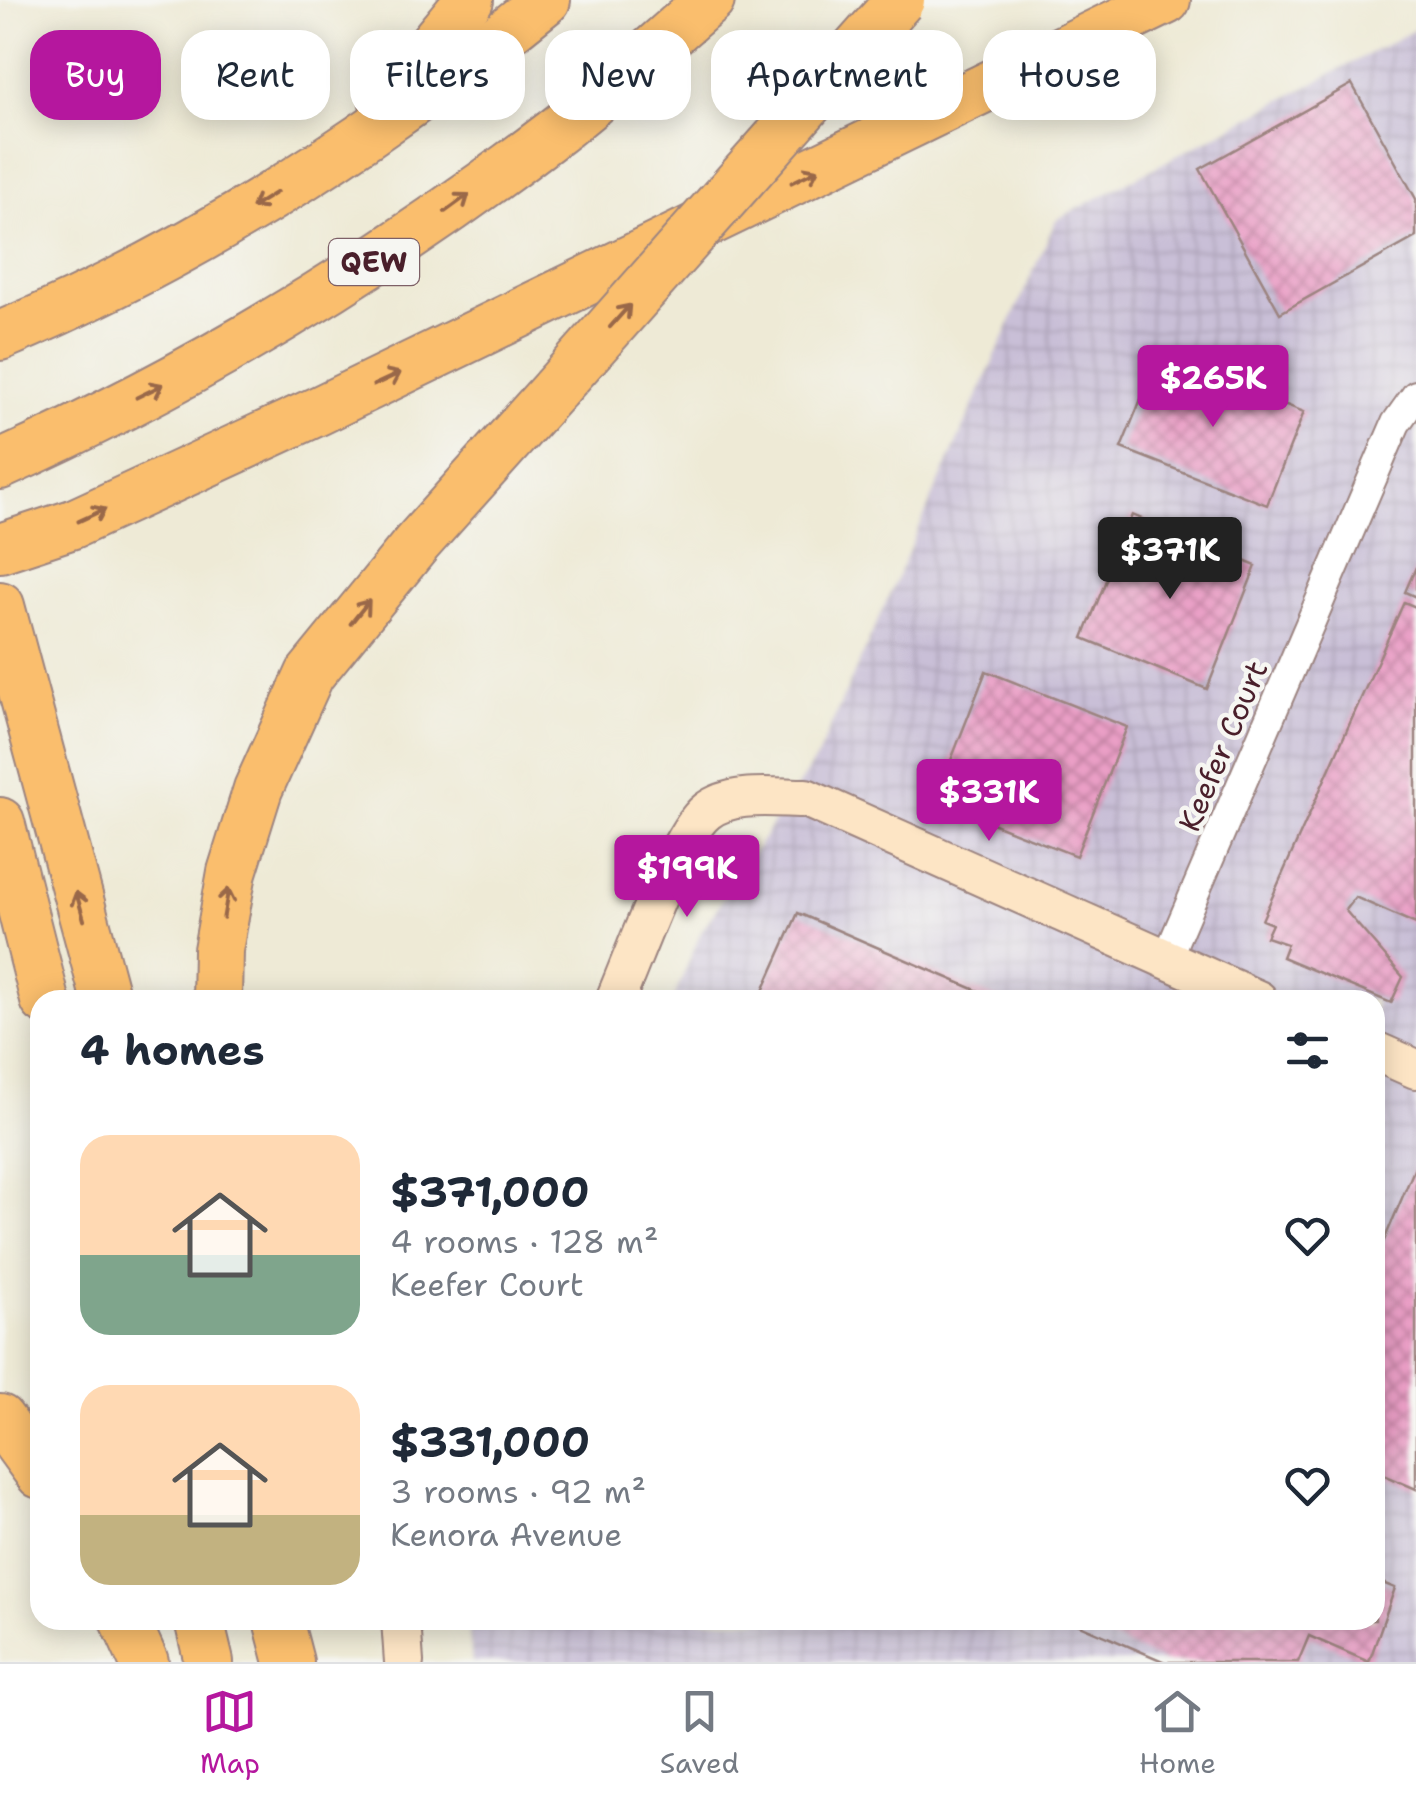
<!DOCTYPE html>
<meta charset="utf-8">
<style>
:root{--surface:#fff;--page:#f2f2f3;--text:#1f2937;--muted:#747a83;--line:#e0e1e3;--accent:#b5179e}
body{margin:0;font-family:"Shantell Sans",sans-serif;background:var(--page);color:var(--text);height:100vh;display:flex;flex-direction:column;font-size:38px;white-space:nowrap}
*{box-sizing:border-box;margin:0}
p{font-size:32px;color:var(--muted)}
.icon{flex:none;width:55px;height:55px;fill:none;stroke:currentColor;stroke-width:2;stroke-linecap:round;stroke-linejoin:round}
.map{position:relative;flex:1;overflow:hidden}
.sheet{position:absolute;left:30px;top:990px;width:1355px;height:640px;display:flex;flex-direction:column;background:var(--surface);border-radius:30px;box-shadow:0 5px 25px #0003}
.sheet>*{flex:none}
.banner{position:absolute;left:30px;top:30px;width:1358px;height:90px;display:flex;gap:20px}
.price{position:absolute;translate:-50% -85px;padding:0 22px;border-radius:10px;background:var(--accent);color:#fff;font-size:32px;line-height:65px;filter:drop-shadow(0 2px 5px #0008)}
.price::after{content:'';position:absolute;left:50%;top:60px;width:30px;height:22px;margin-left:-15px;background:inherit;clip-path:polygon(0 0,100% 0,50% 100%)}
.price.on{background:#222;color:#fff}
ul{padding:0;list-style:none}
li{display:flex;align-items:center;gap:30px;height:250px;padding:0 50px}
li span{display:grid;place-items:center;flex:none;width:280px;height:200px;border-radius:30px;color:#555}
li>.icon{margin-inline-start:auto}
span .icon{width:120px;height:120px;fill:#fffc;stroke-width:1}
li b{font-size:42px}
h2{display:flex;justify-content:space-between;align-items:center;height:120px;padding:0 50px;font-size:42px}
.tag{padding:0 35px;border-radius:30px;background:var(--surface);box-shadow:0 5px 25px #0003;font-size:35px;line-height:90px}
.tag.on{background:var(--accent);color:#fff}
.dock{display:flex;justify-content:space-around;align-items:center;height:140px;border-top:2px solid var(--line);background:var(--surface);font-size:28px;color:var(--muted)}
.dock a{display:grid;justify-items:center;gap:5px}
.dock .on{color:var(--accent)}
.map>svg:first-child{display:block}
.industrial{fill:url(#industrial-grid)}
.building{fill:url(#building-cross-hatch)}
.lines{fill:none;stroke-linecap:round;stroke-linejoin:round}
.street-casing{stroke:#9c8480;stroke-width:32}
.secondary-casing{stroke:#9c8480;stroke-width:42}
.highway-casing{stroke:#9c8480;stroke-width:52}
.street{stroke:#fff;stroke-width:28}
.secondary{stroke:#fde5c5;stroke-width:38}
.highway{stroke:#fabe6d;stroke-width:48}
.highway-bridge-casing{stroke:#9c8480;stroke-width:52;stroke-linecap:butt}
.highway-bridge{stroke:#fabe6d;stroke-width:48}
.oneway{stroke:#996749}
.labels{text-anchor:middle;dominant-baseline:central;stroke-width:9;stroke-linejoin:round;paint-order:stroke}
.shield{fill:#f6f6f2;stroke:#7e6067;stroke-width:2.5}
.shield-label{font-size:28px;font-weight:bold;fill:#4a1f2b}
.street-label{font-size:30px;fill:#4a1f2b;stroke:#f6f6f2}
</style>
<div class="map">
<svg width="1416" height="1662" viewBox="0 0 1416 1662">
<defs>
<pattern id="industrial-grid" width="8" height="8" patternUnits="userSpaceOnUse" patternTransform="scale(2.5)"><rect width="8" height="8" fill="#c9bfd7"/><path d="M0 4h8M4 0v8" fill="none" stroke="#aea4b9"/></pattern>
<pattern id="building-cross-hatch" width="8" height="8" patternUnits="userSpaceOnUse" patternTransform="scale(2.5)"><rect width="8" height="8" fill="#ea9fc6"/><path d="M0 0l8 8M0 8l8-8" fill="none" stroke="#c081a1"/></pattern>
</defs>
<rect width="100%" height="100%" fill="#f6f6f2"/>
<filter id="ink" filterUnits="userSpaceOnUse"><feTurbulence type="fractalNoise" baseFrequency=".01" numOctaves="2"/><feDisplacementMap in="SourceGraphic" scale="20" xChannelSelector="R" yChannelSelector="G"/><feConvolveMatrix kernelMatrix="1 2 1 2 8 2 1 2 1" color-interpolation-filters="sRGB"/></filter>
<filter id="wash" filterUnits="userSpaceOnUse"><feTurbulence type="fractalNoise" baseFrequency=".0048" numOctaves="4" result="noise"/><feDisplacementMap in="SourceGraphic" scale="40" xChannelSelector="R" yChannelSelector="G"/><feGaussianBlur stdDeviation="2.25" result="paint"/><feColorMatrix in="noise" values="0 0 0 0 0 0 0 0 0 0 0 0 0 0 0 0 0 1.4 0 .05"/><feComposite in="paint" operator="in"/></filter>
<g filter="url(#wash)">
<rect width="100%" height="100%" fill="#eeead6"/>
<path class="industrial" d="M 1416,29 L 1416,1662 L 472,1662 L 468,1620 L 1375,1620 L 1375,1000 L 673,1000 L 701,932 L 817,757 L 1056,220 Z"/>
<g id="blocks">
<g class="building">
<path d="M 1352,84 L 1416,199 L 1416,237 L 1280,313 L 1200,169 Z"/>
<path d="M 1159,355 L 1304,412 L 1267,505 L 1121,448 Z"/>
<path d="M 1132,515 L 1256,566 L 1207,689 L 1083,638 Z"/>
<path d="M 1416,567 L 1416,597 L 1405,592 Z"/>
<path d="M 1404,602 L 1416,607 L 1416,924 L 1355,897 L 1345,910 L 1403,977 L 1391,1003 L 1282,957 L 1287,944 L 1266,937 L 1272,924 L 1262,920 Z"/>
<path d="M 986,671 L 1127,727 L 1076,856 L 935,801 Z"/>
<path d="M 798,913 L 999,1000 L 759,1000 Z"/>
<path d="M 1416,1165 L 1416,1489 L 1375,1471 L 1375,1262 Z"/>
<path d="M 1375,1580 L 1395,1588 L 1369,1662 L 1309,1636 L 1298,1662 L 1165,1662 L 1068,1620 L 1375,1620 Z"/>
</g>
</g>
</g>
<g filter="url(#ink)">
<use href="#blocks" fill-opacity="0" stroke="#9c8480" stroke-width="2.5"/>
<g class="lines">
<g class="street-casing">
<path id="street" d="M 1166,960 L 1396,423 L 1416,395"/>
</g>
<g class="secondary-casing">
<g id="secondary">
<path d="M 615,1000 C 633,959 677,834 707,811 C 732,791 776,798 806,798 L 1258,1000"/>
<path d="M 1375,1051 L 1416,1069"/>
<path d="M 401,1620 L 404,1662"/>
</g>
</g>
<g class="highway-casing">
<g id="highway">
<path d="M 384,103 L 469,0"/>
<path d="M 0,336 C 198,254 380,135 546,0"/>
<path d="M 0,465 C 196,377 382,264 554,133 C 608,92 658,44 710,0"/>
<path d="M 0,548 L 73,524 L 318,411 L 1166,0"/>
<path d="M 0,606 L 106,1000"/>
<path d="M 0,822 L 45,1000"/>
<path d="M 217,1000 L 218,950 L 232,872 L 258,789 L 310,674 L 417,543 L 555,389"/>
<path d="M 0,1419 L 40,1474"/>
<path d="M 125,1620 L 144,1662"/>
<path d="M 199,1620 L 209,1662"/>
<path d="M 278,1620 L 289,1662"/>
</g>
</g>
<use href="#street" class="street"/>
<use href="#secondary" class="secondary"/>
<use href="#highway" class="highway"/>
<g class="highway-bridge-casing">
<path id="highway-bridge" d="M 555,389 L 900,0"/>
</g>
<use href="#highway-bridge" class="highway-bridge"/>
</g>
<defs><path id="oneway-shaft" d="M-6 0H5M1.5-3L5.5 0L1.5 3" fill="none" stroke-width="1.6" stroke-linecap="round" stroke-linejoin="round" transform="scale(2.5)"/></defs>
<g class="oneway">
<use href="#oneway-shaft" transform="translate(805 176) rotate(-26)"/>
<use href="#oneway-shaft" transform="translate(264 200) rotate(148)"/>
<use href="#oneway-shaft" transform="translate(457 203) rotate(-36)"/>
<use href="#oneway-shaft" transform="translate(620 316) rotate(-48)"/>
<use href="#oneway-shaft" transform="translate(387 379) rotate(-25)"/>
<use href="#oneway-shaft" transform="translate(150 391) rotate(-26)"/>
<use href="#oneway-shaft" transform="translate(92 515) rotate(-25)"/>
<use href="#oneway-shaft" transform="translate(360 612) rotate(-51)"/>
<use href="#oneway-shaft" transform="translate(226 903) rotate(-80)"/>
<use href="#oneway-shaft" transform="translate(80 906) rotate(-106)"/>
</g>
</g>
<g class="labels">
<rect class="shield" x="329" y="239" width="90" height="46" rx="8"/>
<g class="shield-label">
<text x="374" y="262">QEW</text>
</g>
<g class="street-label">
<text transform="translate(1223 746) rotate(-67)">Keefer Court</text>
</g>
</g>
</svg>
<b class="price" style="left:1213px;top:430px">$265K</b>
<b class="price on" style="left:1170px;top:602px">$371K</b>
<b class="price" style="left:989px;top:844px">$331K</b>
<b class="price" style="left:687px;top:920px">$199K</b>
<div class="banner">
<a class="tag on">Buy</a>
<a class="tag">Rent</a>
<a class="tag">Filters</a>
<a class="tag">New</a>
<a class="tag">Apartment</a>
<a class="tag">House</a>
</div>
<section class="sheet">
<h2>4 homes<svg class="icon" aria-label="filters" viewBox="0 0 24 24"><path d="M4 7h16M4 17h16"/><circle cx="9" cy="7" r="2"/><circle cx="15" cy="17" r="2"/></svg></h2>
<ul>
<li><span style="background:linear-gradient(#ffd9b3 60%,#7fa58c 0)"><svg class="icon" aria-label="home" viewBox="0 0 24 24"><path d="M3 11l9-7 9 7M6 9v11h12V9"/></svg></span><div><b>$371,000</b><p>4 rooms · 128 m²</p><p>Keefer Court</p></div><svg class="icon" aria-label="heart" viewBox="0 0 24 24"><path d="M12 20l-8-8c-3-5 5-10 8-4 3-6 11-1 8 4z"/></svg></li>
<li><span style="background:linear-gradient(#ffd9b3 65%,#c2b280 0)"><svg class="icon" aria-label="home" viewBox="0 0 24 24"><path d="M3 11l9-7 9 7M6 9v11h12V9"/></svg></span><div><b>$331,000</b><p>3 rooms · 92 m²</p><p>Kenora Avenue</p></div><svg class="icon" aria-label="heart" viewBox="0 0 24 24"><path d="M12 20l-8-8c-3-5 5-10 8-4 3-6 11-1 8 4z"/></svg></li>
</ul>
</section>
</div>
<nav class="dock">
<a class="on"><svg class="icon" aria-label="map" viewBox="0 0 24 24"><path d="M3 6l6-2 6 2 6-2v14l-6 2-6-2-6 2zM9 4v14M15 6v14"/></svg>Map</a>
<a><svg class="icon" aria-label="saved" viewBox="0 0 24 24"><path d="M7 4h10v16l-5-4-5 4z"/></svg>Saved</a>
<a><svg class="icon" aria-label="home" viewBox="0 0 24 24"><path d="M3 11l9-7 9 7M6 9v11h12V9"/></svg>Home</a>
</nav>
